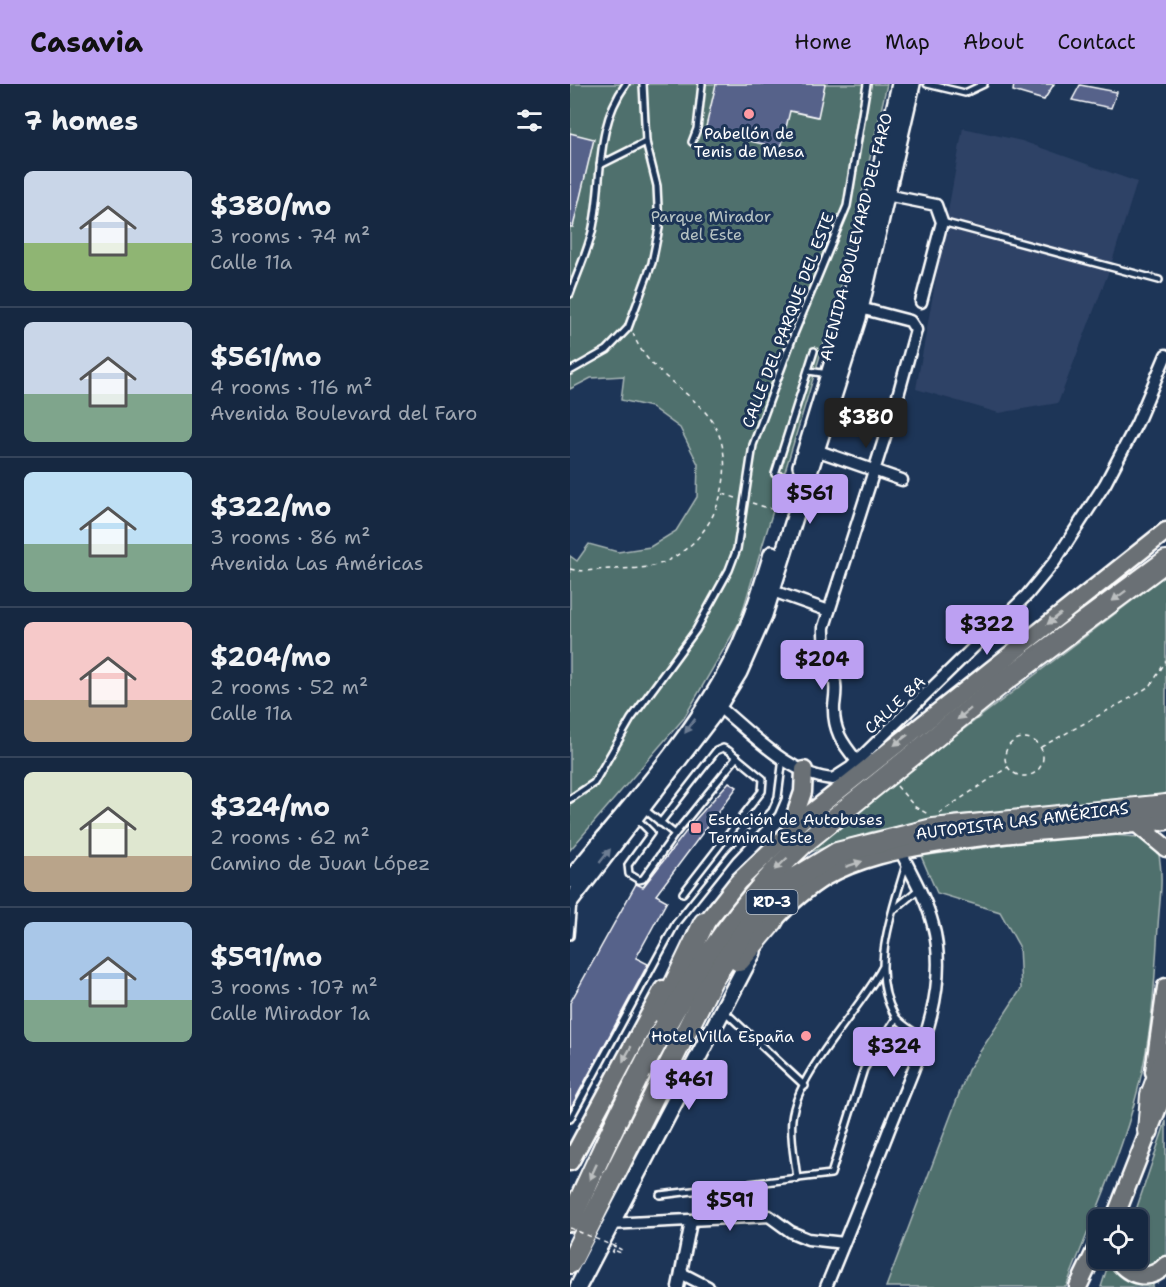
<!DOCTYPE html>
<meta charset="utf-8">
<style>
:root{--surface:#162841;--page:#23344c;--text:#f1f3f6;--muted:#9ea6b1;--line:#35445a;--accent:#bca0f2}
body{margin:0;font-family:"Shantell Sans",sans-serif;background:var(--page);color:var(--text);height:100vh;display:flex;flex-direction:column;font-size:22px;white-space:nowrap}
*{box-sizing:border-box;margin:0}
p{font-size:20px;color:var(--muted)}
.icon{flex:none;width:33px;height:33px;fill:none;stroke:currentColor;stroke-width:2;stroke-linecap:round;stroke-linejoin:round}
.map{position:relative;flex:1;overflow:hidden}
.side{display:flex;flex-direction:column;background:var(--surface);width:570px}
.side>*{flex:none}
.controls{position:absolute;left:518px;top:1125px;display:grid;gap:12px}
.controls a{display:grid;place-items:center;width:60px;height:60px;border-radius:9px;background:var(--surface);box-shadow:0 2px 4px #0004,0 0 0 2px var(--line);font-size:30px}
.price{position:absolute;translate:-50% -51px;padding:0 14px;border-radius:6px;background:var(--accent);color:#111;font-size:20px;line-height:39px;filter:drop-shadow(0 2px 3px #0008)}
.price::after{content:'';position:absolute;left:50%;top:36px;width:18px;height:14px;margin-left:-9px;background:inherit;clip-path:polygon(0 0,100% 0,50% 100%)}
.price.active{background:#222;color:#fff}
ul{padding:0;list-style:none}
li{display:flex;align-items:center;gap:18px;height:150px;padding:0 24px}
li+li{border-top:2px solid var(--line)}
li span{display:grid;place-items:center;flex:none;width:168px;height:120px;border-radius:9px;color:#555}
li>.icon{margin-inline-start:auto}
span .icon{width:72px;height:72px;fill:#fffc;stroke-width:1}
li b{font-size:26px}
h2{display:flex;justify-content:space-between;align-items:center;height:72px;padding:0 24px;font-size:26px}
header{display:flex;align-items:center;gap:36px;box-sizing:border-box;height:84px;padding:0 30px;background:var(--accent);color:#111}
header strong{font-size:28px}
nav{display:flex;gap:33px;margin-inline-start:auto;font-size:21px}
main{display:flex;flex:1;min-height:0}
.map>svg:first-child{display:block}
.built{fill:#2e4266}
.green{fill:#506f6d;stroke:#a8b7b6;stroke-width:1.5}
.building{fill:#56628a;stroke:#fff;stroke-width:1.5}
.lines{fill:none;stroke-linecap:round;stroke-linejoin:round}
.lane-casing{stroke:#fff;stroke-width:10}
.street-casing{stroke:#fff;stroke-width:15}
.secondary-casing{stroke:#fff;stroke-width:20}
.primary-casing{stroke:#fff;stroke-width:21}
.highway-casing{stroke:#fff;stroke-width:24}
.path{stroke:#fff;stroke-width:1.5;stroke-dasharray:4.5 4.5;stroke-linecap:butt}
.lane{stroke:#1d3557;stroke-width:5}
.street{stroke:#1d3557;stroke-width:10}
.secondary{stroke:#1d3557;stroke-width:15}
.primary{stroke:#6a7074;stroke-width:16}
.highway{stroke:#6a7074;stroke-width:20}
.path-bridge{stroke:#fff;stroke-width:1.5;stroke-dasharray:4.5 4.5;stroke-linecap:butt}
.oneway{fill:#bcbfc0}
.oneway2{fill:#6c7c92}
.poi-dot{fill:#ff9aa2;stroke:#1d3557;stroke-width:2}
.labels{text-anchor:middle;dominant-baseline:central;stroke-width:6;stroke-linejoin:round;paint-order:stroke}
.shield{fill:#1d3557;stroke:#bbc2cd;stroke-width:1.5}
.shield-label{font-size:15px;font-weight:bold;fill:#fff}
.poi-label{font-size:16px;fill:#fff;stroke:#1d3557}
.park-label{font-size:16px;fill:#b9c5c5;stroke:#1d3557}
.street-label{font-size:16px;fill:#fff;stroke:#1d3557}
</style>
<header>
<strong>Casavia</strong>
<nav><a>Home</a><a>Map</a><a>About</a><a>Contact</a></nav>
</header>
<main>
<section class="side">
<h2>7 homes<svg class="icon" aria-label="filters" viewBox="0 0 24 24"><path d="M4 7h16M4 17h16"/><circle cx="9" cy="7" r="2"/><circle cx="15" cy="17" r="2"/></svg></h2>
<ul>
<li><span style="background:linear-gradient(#c9d6e8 60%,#8fb573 0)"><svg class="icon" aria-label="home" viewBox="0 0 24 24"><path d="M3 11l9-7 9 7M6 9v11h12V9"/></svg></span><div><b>$380/mo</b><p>3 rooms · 74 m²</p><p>Calle 11a</p></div></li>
<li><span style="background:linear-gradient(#c9d6e8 60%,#7fa58c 0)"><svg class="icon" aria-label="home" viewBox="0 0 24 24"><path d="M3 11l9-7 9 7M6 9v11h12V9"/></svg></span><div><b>$561/mo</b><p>4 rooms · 116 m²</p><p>Avenida Boulevard del Faro</p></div></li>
<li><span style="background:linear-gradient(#bfe0f5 60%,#7fa58c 0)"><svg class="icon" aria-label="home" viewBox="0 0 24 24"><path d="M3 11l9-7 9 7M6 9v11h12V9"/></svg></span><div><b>$322/mo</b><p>3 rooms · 86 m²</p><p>Avenida Las Américas</p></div></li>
<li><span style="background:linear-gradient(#f6c9c9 65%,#b9a48a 0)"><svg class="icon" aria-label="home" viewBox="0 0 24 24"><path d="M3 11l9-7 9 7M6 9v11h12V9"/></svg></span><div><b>$204/mo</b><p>2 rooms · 52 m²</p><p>Calle 11a</p></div></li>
<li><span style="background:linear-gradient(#dfe7d0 70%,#b9a48a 0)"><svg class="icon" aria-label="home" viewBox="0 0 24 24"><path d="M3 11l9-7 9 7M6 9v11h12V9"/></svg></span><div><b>$324/mo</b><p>2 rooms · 62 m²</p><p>Camino de Juan López</p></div></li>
<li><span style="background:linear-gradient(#a9c7e8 65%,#7fa58c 0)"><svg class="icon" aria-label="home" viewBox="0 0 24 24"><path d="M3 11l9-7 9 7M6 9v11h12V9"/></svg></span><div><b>$591/mo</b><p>3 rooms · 107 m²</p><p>Calle Mirador 1a</p></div></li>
</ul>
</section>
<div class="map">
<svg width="596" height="1203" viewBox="0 0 596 1203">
<rect width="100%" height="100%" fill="#1d3557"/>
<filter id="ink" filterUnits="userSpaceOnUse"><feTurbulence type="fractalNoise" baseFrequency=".0167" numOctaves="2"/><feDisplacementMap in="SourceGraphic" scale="12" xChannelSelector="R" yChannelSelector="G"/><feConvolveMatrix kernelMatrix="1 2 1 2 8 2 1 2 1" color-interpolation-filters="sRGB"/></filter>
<g filter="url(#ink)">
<path class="built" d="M 393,44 L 452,57 L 567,98 L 539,187 L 488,319 L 429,329 L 346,305 Z"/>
<g class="green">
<path d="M 0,0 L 317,0 L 269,209 L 169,539 L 114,634 L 0,766 L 0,472 L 7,477 L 19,460 L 48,468 L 80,463 L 106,447 L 127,413 L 128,380 L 110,344 L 81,323 L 51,316 L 54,292 L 21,294 L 0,305 Z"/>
<path d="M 596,491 L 596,714 L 384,731 L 301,748 L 226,773 Z"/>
<path d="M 530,750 L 568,753 L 588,765 C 594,797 590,810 588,842 C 585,897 582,950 568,1005 C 551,1073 521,1138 496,1203 L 316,1203 L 398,986 L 451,905 L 449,862 L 430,828 L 367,809 L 351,772 L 458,757 Z"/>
<path d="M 596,1037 L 596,1175 L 572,1187 L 554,1175 L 567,1174 L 567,1136 L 563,1135 Z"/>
<path d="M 539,1178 C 552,1193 564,1201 585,1198 L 582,1203 L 531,1203 Z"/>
</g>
<g class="building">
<path d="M 146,0 L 255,0 L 248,33 L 220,27 L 211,64 L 135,47 Z"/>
<path d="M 444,0 L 484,0 L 474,16 L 443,7 Z"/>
<path d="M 510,1 L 547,8 L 541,24 L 502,16 Z"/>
<path d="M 0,49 L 24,55 L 3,143 L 0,143 Z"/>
<path d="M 159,698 L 167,703 L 86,811 L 97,817 L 66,874 L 78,880 L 0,1025 L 0,919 L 66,800 L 73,803 L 125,736 Z"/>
</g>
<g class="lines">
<g class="lane-casing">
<g id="lane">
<path d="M 357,0 L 395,9 L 414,0"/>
<path d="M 122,58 L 127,45 L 132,0"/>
<path d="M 30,81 L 76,58"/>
<path d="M 372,138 L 589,196"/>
<path d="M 0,210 C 7,190 17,169 22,148 C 34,96 23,46 56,0"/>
<path d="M 0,287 L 37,266 L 58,244 L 82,179 L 89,144 L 87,102 L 76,58 L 73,0"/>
<path d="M 239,287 L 258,290"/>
<path d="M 226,397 L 205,390 L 244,267"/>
<path d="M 0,715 L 24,699 L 61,635 L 126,546 L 159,486 L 167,465 L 183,361 L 224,250 L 277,122 L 297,0"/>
<path d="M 74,725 L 105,750"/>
<path d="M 67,735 L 81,749 L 58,781 L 59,790 L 69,796 L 73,795 L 105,750 L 167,673"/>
<path d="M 90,739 L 146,667 L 153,664 L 159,667 L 193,695 L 192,707 L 113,809"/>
<path d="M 336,780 C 323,827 298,887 325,932 C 331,941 345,948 354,955"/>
<path d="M 325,825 L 350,804"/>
<path d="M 0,852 L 3,818"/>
<path d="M 153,926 L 235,1002"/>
<path d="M 0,1035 L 106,839 L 161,770 L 202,727 L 208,713 L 213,674"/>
<path d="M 227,1095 C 225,1075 220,1055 222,1035 C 227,988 290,926 312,884"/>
<path d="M 90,1111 L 261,1090 L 294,985 L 326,934"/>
</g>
</g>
<g class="street-casing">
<g id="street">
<path d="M 316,111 L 366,121 L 372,138 L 351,218"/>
<path d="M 240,364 L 332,396"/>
<path d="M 197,505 L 259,527"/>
<path d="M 148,622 C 180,648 220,692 263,695 L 280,684 L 457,511 L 485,477 L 535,400 L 567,339 L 596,271"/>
<path d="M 287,677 C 272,659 263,646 264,622 C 265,613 267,603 264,594 C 260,575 253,563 254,543 L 327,315 L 346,246 L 340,237 L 290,224"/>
<path d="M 39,1140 L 199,1132 L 221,1148 L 238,1155 L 274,1159"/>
<path d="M 111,1189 L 138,1203"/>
<path d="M 108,1203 L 121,1138"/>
<path d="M 256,1203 C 277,1152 297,1102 317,1051 C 342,986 382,912 363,841 C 356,814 342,791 330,766"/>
</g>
</g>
<g class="secondary-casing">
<g id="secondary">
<path d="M 231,382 L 276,235 L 330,0"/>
<path d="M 0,796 C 54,728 117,661 158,585 C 178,549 190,509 202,470"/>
<path d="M 0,818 L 142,632 L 169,588 L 194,531 L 288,234 L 342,0"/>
<path d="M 8,1203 L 183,868"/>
</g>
</g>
<g class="primary-casing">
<g id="primary">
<path d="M 567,740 L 596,764"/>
<path d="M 221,743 L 233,708 L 234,686"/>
<path d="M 203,837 C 219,820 235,805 255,793 C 288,774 328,766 364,760 C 441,747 518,745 596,737"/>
<path d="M 127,850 L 168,798 L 232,736 L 596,447"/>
<path d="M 584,988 L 596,903"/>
<path d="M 0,1078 L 93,905"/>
<path d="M 544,1136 L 596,1003"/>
<path d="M 546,1174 C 559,1193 580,1198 596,1181"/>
<path d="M 508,1203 L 528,1161"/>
</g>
</g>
<g class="highway-casing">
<g id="highway">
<path d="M 169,877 L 203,837"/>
<path d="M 91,928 L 134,839"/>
<path d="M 578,1047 L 581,1011 L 596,971"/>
<path d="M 0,1137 C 61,1004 125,858 235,758 L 436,596 L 596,477"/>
<path d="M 0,1179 L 142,896 L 178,842 L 224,795 L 267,769 L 363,745 L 596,721"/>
</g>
</g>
<g class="path">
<path d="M 153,410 L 166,414"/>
<path d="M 182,419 L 211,428"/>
<path d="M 0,485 C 15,489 26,485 41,485 C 74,484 89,486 117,464 C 155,434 169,367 136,329 C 111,300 76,286 63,249"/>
<circle cx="454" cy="673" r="19"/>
<path d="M 471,663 L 566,611 L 581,601 L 596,577"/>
<path d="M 327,702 L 345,723 L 358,730"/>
<path d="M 369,729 L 438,683"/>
<path d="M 46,1167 L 51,1169 L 52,1166 L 48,1164"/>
<path d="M 42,1169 L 46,1160"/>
</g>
<use href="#lane" class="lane"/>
<use href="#street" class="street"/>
<use href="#secondary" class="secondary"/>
<use href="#primary" class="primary"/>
<use href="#highway" class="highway"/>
<path class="path-bridge" d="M 0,1144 L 48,1164"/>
</g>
<defs><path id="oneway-solid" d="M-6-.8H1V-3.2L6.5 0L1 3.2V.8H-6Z" transform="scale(1.5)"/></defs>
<g class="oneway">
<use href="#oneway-solid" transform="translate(549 512) rotate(143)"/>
<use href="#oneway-solid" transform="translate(484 535) rotate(142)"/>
<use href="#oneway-solid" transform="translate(394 630) rotate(141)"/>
<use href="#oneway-solid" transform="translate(331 656) rotate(142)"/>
<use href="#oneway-solid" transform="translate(211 780) rotate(136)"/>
<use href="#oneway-solid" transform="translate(284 780) rotate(-18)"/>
<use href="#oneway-solid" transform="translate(57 970) rotate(119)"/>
<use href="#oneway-solid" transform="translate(23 1088) rotate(115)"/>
</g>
<g class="oneway2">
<use href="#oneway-solid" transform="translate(120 642) rotate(126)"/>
<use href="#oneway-solid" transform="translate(35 772) rotate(-52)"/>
</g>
</g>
<g class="poi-dot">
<circle cx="179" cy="30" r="6"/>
<rect x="120" y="738" width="12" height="12" rx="3"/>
<circle cx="236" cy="952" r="6"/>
</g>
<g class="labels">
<rect class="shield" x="176.5" y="806" width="51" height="24" rx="4.5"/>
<g class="shield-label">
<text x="202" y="818">RD-3</text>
</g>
<g class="poi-label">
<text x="179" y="49">Pabellón de<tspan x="179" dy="18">Tenis de Mesa</tspan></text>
<text x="138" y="735" text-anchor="start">Estación de Autobuses<tspan x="138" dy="18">Terminal Este</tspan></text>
<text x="224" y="952" text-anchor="end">Hotel Villa España</text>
</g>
<g class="park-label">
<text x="141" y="132">Parque Mirador<tspan x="141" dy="18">del Este</tspan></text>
</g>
<g class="street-label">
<text transform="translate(286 153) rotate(-76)">AVENIDA BOULEVARD DEL FARO</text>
<text transform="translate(218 236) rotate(-69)">CALLE DEL PARQUE DEL ESTE</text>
<text transform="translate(325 621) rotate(-43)">CALLE 8A</text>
<text transform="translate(452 737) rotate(-7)">AUTOPISTA LAS AMÉRICAS</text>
</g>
</g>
</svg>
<div class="controls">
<a><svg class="icon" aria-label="locate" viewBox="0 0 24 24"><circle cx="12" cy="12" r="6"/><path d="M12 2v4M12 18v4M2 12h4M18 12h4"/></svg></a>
</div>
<b class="price active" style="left:296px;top:365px">$380</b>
<b class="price" style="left:240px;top:441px">$561</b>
<b class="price" style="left:417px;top:572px">$322</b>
<b class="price" style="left:252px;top:607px">$204</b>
<b class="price" style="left:324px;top:994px">$324</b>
<b class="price" style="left:119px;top:1027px">$461</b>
<b class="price" style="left:160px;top:1148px">$591</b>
</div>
</main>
